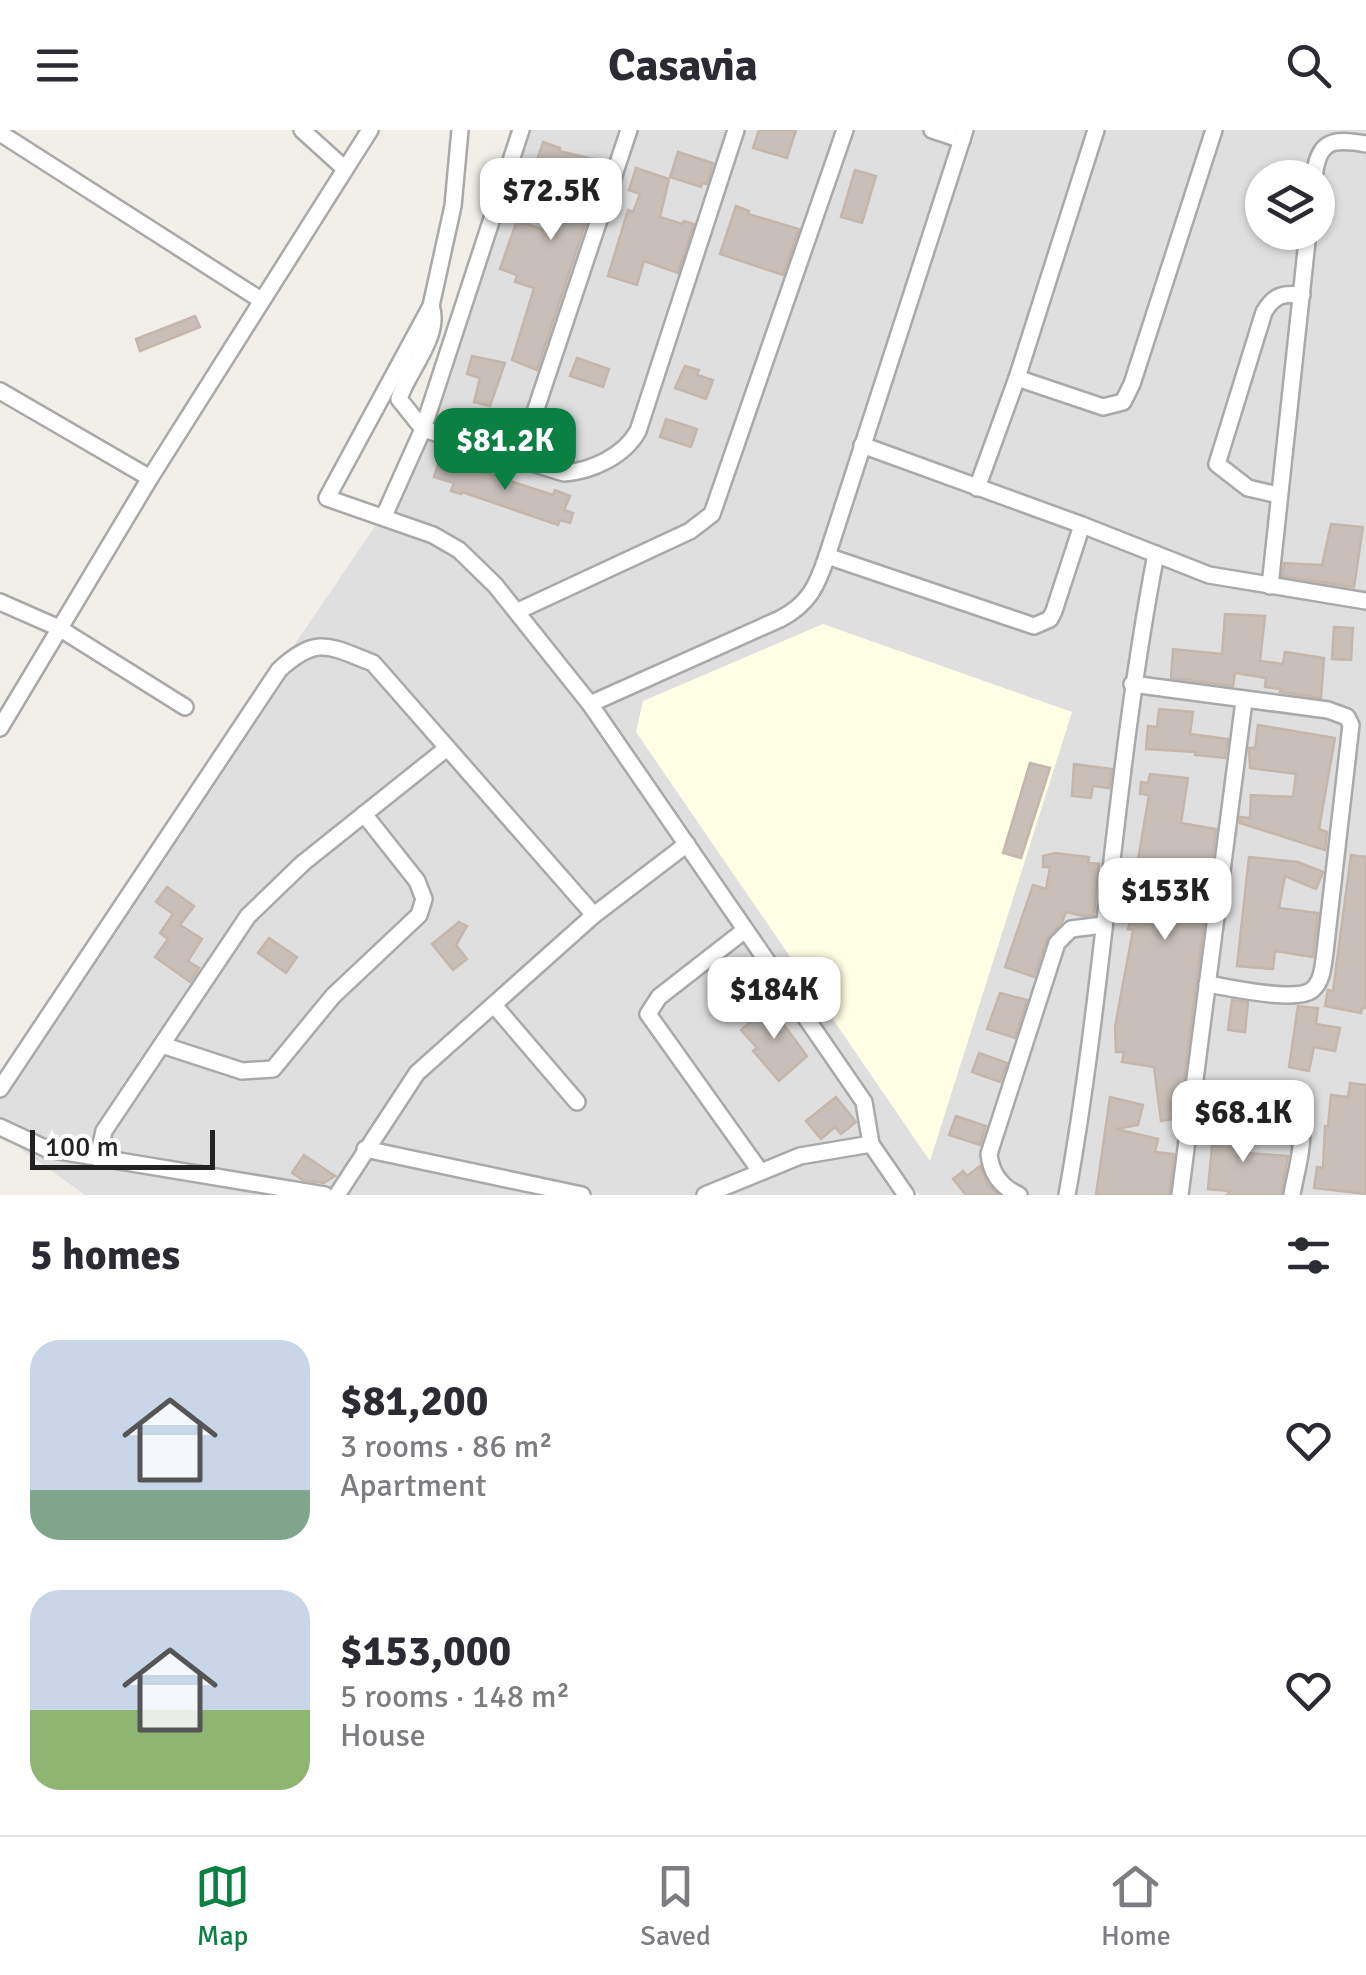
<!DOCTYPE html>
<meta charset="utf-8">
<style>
:root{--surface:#fff;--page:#f2f2f3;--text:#2b2b33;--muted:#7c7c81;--line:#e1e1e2;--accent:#0b8043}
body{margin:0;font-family:Signika,sans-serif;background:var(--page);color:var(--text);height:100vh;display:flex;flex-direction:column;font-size:38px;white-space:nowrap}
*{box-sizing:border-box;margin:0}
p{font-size:32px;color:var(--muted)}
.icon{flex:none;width:55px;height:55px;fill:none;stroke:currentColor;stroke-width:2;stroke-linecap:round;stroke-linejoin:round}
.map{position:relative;height:1065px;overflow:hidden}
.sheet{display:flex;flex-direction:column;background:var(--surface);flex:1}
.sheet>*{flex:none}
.controls{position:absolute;left:1245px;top:30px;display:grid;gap:20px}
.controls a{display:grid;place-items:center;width:90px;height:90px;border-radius:50%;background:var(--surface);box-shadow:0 2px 8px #0004;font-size:50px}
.scale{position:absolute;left:30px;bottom:25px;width:185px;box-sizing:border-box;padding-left:10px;border:5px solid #222;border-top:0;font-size:28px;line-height:35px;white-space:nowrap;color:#222;-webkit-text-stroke:8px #fff;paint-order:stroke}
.price{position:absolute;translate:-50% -85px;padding:0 22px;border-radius:20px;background:#fff;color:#222;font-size:32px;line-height:65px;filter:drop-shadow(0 2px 5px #0008)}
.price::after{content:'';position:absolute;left:50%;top:60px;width:30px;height:22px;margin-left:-15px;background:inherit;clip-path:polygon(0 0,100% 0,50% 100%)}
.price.active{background:var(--accent);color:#fff}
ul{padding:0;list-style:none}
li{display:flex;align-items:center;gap:30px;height:250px;padding:0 30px}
li span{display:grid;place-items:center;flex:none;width:280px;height:200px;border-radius:30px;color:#555}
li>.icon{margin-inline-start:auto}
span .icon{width:120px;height:120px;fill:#fffc;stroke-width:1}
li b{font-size:42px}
h2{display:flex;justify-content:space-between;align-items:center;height:120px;padding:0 30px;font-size:42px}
header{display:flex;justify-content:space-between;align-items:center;height:130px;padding:0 30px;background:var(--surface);font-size:45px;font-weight:700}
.tabs{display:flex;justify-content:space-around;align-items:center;height:140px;border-top:2px solid var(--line);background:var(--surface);font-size:28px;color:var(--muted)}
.tabs a{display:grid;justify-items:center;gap:5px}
.tabs .active{color:var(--accent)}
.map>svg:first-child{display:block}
.residential{fill:#e0dfdf;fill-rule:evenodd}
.education{fill:#ffffe5}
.building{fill:#c7bfb8;stroke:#c4b6ab;stroke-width:2.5}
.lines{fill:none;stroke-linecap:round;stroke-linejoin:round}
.minor-casing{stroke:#a9a9a9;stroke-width:20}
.minor{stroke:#fff;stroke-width:15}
</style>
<header><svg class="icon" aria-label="menu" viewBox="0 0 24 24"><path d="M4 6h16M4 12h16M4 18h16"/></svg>Casavia<svg class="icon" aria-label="search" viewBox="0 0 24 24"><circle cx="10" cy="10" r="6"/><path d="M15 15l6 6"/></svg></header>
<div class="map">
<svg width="1366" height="1065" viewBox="0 0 1366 1065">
<rect width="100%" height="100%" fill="#f2efe9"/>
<path class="residential" d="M 510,0 L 1366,0 L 1366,1065 L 920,1065 L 915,1060 L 901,1065 L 85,1065 L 0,1004 L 0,948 L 399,361 ZM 1262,48 L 1318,48 L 1318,102 L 1262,102 Z"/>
<path class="education" d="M 823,494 L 1072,582 L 930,1031 L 636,602 L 643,571 Z"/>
<g class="building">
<path d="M 759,0 L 796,0 L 787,28 L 753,18 Z"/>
<path d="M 543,12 L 560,18 L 559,21 L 606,32 L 537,240 L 512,230 L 534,158 L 515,152 L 517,145 L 500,139 L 517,90 L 554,104 L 563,74 L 527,60 Z"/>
<path d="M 678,22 L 713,33 L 707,54 L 702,53 L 701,57 L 670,47 Z"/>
<path d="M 636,38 L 669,49 L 660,87 L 682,94 L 684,91 L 694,94 L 678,143 L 644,131 L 637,155 L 608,146 L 628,80 L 633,82 L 640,64 L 629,60 Z"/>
<path d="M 855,40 L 876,46 L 862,93 L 841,87 Z"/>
<path d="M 736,76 L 749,81 L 748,84 L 799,99 L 783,145 L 720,124 Z"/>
<path d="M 195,186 L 200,197 L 140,221 L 136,209 Z"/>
<path d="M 472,226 L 505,233 L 490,276 L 474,272 L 480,248 L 467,244 Z"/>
<path d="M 577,228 L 609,239 L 603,257 L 570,246 Z"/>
<path d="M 685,236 L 699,240 L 697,245 L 713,250 L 706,269 L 675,258 Z"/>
<path d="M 490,289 L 518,297 L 512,314 L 485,305 Z"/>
<path d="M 666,289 L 697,299 L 691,317 L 660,307 Z"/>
<path d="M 440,328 L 553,365 L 555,360 L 570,366 L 564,380 L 573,383 L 570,393 L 560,390 L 558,395 L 462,362 L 461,364 L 451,361 L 454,353 L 434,347 Z"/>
<path d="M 1331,394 L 1363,397 L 1354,457 L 1282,446 L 1284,433 L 1322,435 Z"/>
<path d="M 1225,484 L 1265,486 L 1260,531 L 1283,534 L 1285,522 L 1324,528 L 1321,568 L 1280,562 L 1281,559 L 1265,557 L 1266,548 L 1235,543 L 1233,556 L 1171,548 L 1173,519 L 1222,524 Z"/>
<path d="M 1334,497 L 1353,498 L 1351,530 L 1332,529 Z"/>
<path d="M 1159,579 L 1193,582 L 1190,604 L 1228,609 L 1225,628 L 1195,625 L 1196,622 L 1146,619 L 1148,596 L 1157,597 Z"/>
<path d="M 1258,595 L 1335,608 L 1319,699 L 1327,702 L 1325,720 L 1240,693 L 1240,687 L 1250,688 L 1251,665 L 1293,667 L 1296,644 L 1250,638 L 1249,618 L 1255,618 Z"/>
<path d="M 1030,633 L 1050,638 L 1021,728 L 1003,723 Z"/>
<path d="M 1074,634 L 1112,639 L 1109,658 L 1093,656 L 1091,668 L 1072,666 Z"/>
<path d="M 1150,644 L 1188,648 L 1181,693 L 1216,699 L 1181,972 L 1170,972 L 1173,989 L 1161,991 L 1154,937 L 1122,932 L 1124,922 L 1116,922 L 1115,897 L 1133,800 L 1128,799 L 1139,757 L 1178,766 L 1182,740 L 1138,730 L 1149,665 L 1140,664 L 1141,652 L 1148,653 Z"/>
<path d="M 1055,723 L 1089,727 L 1088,733 L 1099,734 L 1094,785 L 1083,786 L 1066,782 L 1062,792 L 1047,809 L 1034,847 L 1005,837 L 1033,755 L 1046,759 L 1050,737 L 1043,737 L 1043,726 Z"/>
<path d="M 1351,725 L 1366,727 L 1366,878 L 1362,878 L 1361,883 L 1325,876 L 1328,860 L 1333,861 Z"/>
<path d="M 1249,727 L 1298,732 L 1323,742 L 1316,759 L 1285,746 L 1279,778 L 1318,783 L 1313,827 L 1275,821 L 1273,839 L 1237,836 Z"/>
<path d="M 167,757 L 194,776 L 180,795 L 202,809 L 188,831 L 199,838 L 190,852 L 155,827 L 168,809 L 160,803 L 173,784 L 156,772 Z"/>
<path d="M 459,792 L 467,796 L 456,815 L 467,829 L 453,840 L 432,814 Z"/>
<path d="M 269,808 L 297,827 L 286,843 L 258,823 Z"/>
<path d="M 1000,863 L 1027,870 L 1015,908 L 987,899 Z"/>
<path d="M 1232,870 L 1248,872 L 1245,902 L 1228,900 Z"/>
<path d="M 774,871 L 787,886 L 781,891 L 807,926 L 779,951 L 753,921 L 757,918 L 741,900 Z"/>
<path d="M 1298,876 L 1318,878 L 1316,894 L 1340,898 L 1335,921 L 1314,917 L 1309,941 L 1289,937 Z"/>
<path d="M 979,923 L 1007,933 L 1000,952 L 972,942 Z"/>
<path d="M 1350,953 L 1366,955 L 1366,1064 L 1314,1058 L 1317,1037 L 1323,1038 L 1325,996 L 1328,996 L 1331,965 L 1348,967 Z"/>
<path d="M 836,967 L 856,992 L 841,1004 L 835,997 L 821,1009 L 806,991 Z"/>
<path d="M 1110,967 L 1143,975 L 1138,995 L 1116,999 L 1158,1009 L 1155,1022 L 1174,1024 L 1169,1065 L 1096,1065 Z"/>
<path d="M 1262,980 L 1285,987 L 1290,1001 L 1242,995 L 1245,982 L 1262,984 Z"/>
<path d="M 956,986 L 986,996 L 980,1015 L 949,1005 Z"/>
<path d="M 1214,995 L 1249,996 L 1247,1023 L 1288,1026 L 1281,1065 L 1227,1065 L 1230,1061 L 1208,1059 Z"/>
<path d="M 304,1025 L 335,1046 L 324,1053 L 303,1050 L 292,1043 Z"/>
<path d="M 980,1036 L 988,1055 L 998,1065 L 966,1065 L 953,1049 L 963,1041 L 967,1046 Z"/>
</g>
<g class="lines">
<g class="minor-casing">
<g id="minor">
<path d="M 302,0 L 345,39"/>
<path d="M 460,0 L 453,76 L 431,176 L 327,368 L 433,405 L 459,420 L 495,455 L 590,574 L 864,972 L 871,1014 L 906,1065"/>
<path d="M 932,0 L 962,10"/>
<path d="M 0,3 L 261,170"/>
<path d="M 1314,48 C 1318,10 1332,8 1366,14"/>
<path d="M 431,176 C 442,205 407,242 399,269 L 423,299 L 564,343 C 592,341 624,326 638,301 L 736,0"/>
<path d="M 1017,248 L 1103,277 L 1123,272 L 1132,254 L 1214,0"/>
<path d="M 0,261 L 150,348"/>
<path d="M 862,315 L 1082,395 L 1209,445 L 1366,471"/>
<path d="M 519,330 L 629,0"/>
<path d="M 977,358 L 1017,248 L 1096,0"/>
<path d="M 1278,365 L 1248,358 L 1217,334 L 1264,182 C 1274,165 1283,163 1302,165"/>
<path d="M 384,386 L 423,299 L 521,0"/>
<path d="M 827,426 L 1034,496 L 1050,489 L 1054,481 L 1082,395"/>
<path d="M 1270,456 L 1308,102"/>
<path d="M 0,472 L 59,498 L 185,577"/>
<path d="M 518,481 L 690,401 L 712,384 L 845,0"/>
<path d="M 1132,554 L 1328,580 L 1347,587 L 1351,595 L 1325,822 C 1323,835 1323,851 1312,860 C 1295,873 1229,857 1207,854"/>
<path d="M 590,574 L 780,489 C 809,474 817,456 827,426 L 965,0"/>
<path d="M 0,598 L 150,348 L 370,0"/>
<path d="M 745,800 L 659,867 L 648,884 L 760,1041"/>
<path d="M 494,875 L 577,972"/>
<path d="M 162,915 L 242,941 L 273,939 L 333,866 L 419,785 L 424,769 L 417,751 L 364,684"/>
<path d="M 0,959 L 279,540 C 317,505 329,516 373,533 L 594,785"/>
<path d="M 1195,960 L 1284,972 C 1316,986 1296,1037 1292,1065"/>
<path d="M 0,997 L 47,1019 L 325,1065"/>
<path d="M 365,1019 L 582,1065"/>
<path d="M 98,1028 L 104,1001 L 248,786 L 303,733 L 447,618"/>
<path d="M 337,1065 L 417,943 L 594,785 L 687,714"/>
<path d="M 705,1065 L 800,1026 L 871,1014"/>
<path d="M 1019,1065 C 1001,1057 991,1043 989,1024 L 1057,813 L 1071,799 L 1103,795"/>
<path d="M 1067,1065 C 1105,852 1115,636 1156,424"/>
<path d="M 1180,1065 L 1244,571"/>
</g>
</g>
<use href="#minor" class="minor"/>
</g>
</svg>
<div class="controls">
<a><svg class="icon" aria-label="layers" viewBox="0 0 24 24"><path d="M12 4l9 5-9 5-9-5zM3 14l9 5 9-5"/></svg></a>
</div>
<div class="scale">100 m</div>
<b class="price" style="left:551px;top:113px">$72.5K</b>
<b class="price active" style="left:505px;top:363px">$81.2K</b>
<b class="price" style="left:1165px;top:813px">$153K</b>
<b class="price" style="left:774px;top:912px">$184K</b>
<b class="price" style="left:1243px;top:1035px">$68.1K</b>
</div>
<section class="sheet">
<h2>5 homes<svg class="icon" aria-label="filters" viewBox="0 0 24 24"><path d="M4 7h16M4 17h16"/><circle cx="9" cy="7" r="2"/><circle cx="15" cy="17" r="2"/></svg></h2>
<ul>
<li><span style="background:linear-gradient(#c9d6e8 75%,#7fa58c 0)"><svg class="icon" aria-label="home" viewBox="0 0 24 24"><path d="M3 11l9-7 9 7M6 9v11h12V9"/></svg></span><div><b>$81,200</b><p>3 rooms · 86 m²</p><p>Apartment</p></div><svg class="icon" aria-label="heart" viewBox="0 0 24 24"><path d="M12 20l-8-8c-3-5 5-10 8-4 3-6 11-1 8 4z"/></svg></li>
<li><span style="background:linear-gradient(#c9d6e8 60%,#8fb573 0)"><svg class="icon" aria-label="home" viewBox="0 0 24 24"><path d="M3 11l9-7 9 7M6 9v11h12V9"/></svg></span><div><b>$153,000</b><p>5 rooms · 148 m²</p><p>House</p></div><svg class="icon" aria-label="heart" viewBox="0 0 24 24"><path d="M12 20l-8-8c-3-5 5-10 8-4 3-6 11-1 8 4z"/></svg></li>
</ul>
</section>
<nav class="tabs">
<a class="active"><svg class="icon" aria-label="map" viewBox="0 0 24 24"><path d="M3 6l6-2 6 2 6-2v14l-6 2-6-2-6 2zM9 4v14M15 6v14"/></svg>Map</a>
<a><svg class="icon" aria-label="saved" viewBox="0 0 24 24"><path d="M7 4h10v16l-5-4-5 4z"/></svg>Saved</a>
<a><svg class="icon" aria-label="home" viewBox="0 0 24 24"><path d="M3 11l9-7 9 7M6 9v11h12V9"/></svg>Home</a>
</nav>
